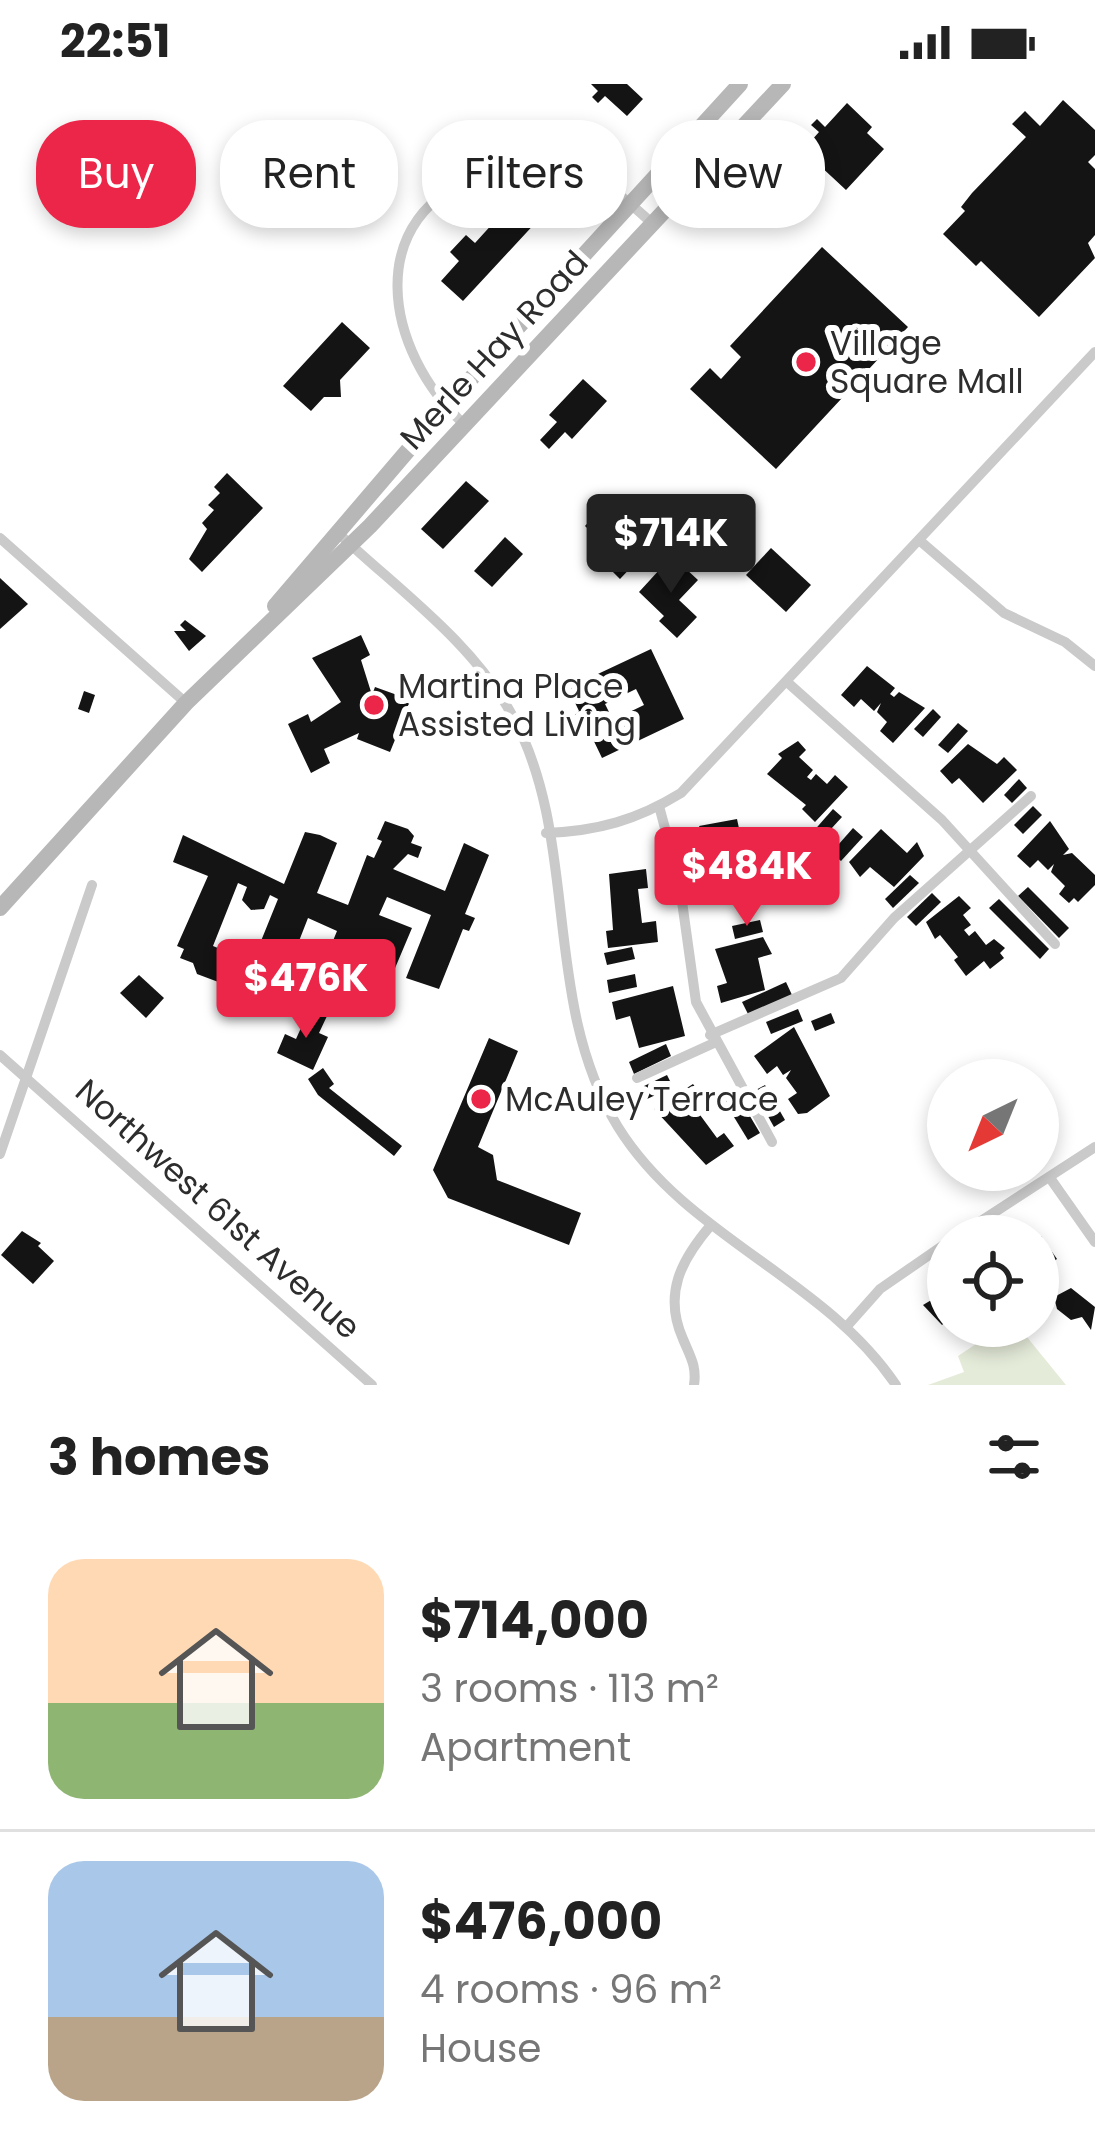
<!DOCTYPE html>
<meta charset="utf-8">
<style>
:root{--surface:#fff;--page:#f6f6f6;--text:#222;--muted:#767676;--line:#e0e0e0;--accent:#ec2649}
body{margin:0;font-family:Poppins,sans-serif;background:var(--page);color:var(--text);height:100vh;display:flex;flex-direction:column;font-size:45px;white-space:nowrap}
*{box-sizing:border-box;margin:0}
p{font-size:39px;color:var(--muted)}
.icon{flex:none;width:66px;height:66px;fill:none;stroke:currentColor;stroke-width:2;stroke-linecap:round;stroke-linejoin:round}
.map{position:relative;height:1301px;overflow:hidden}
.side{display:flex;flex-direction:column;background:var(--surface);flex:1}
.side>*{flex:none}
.hud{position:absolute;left:36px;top:36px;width:1023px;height:108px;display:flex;gap:24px}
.needle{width:78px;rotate:223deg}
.controls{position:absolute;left:927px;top:975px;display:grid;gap:24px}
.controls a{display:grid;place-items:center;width:132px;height:132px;border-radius:50%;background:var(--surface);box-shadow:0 6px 18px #0003;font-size:60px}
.price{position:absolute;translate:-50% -102px;padding:0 27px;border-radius:12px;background:var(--accent);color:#fff;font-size:39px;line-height:78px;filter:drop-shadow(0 3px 6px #0008)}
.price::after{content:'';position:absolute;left:50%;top:72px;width:36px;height:27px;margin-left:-18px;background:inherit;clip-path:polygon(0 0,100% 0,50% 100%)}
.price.on{background:#222;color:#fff}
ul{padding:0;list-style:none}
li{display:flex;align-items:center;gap:36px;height:300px;padding:0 48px}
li+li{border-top:3px solid var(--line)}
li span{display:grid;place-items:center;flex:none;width:336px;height:240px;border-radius:36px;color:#555}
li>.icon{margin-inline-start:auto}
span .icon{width:144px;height:144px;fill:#fffc;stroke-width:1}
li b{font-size:51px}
h2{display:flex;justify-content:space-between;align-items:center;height:144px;padding:0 48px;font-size:51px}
.tag{padding:0 42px;border-radius:48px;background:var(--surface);box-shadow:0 6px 18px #0003;font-size:42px;line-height:108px}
.tag.on{background:var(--accent);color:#fff}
.status{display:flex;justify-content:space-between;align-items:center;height:84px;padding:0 60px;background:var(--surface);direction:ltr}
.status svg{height:33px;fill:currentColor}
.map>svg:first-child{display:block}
.green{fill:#e5ebd9}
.building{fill:#141414;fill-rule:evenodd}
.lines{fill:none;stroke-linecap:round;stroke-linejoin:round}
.minor{stroke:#cacaca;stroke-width:10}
.secondary{stroke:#b7b7b7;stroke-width:16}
.poi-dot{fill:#ec2649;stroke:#fff;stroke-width:4.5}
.labels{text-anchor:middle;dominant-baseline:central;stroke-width:12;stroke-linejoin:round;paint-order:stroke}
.poi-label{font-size:33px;fill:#2d2d2d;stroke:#fff;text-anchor:start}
.street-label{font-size:33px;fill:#2d2d2d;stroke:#fff}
</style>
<div class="status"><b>22:51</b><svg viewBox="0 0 49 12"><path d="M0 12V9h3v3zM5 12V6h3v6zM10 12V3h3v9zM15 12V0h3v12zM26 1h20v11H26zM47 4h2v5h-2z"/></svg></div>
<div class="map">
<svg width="1095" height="1301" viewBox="0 0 1095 1301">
<rect width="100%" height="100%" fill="#fff"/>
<path class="green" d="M 1018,1242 L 1066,1301 L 928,1301 L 964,1288 L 958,1272 L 1000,1244 Z"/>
<g class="building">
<path d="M 591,0 L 627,0 L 643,15 L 627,32 L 605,12 L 598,19 L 592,13 L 598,7 Z"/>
<path d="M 1063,16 L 1095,46 L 1095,71 L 1088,78 L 1095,85 L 1095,151 L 1088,159 L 1095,174 L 1039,233 L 981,177 L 976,182 L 943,150 L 965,127 L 961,123 L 972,109 L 1026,53 L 1012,40 L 1025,27 L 1040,42 Z"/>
<path d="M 847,19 L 872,43 L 867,49 L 884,65 L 846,106 L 803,66 L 819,48 L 811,41 L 817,35 L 825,43 Z"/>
<path d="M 516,114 L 539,135 L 463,217 L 441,197 L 459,177 L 450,168 L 466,151 L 475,159 Z"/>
<path d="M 822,163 L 908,243 L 776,385 L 690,305 L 710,284 L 721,295 L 741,273 L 730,262 Z"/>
<path d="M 342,238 L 370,264 L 340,296 L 341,313 L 324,313 L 311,327 L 283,302 Z"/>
<path d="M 583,295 L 607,317 L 572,355 L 565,348 L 549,365 L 540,356 L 557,338 L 549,331 Z"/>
<path d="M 227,389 L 263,424 L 202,488 L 189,475 L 207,445 L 202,439 L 214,426 L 208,421 L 220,409 L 214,403 Z"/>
<path d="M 466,397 L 489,417 L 443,465 L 421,445 Z"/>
<path d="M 610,415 L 656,457 L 620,495 L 608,483 L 617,473 L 585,442 Z"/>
<path d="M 505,453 L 523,470 L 492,503 L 474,487 Z"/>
<path d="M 771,464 L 811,501 L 786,528 L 746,491 Z"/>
<path d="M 672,472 L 698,496 L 679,516 L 697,533 L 677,554 L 659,537 L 664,532 L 639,508 Z"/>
<path d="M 0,494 L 28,520 L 0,545 Z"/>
<path d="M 185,536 L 206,552 L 189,567 L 174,547 L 186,547 L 180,541 Z"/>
<path d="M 361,551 L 370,571 L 361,576 L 372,611 L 375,603 L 411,616 L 403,631 L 411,634 L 407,643 L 401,641 L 390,668 L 357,655 L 359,649 L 324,665 L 330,679 L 311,689 L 288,640 L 308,630 L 311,638 L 341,618 L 312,574 Z"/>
<path d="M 651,565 L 684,635 L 602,674 L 590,649 L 570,654 L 564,641 L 579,627 L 568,604 ZM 636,605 L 644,621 L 613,636 L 605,620 Z"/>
<path d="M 867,582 L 895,604 L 890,610 L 894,613 L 899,608 L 925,624 L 893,659 L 880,647 L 887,638 L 877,628 L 881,619 L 874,627 L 861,615 L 854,623 L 841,611 Z"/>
<path d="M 84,607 L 95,611 L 89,629 L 78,625 Z"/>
<path d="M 933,625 L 941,633 L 923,653 L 914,645 Z"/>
<path d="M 958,639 L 968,647 L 948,669 L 938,661 Z"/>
<path d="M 798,657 L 806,666 L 799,673 L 813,686 L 807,693 L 811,696 L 816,690 L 827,700 L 835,691 L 848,703 L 815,738 L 802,725 L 806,721 L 767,690 L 782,674 L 778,670 Z"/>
<path d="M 968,660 L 997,680 L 1004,673 L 1017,686 L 983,719 L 959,694 L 952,700 L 940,687 Z"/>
<path d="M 1019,695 L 1027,704 L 1012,719 L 1004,711 Z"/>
<path d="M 1033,722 L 1042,731 L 1023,750 L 1014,741 Z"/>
<path d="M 833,725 L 842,733 L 819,758 L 811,750 Z"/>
<path d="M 737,735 L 755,820 L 737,824 L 734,810 L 710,815 L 707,798 L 723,795 L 720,781 L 725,780 L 714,777 L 699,742 Z"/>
<path d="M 385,737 L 408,745 L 414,752 L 411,759 L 422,763 L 418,774 L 408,770 L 393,785 L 445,807 L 464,759 L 489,771 L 465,830 L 475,834 L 469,847 L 463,845 L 439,905 L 406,894 L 431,831 L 387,813 L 379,831 L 412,844 L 390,896 L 328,869 L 337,847 L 308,834 L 292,875 L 281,876 L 274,894 L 250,884 L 278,815 L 270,811 L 264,825 L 251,826 L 242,816 L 247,803 L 238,799 L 213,862 L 249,877 L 237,905 L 197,890 L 193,879 L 180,874 L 184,865 L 177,862 L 208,792 L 173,778 L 183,751 L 284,800 L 305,748 L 320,751 L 337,759 L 317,809 L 348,821 L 367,771 L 374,774 L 382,757 L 377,755 Z"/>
<path d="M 1050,737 L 1069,765 L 1063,771 L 1072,769 L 1095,791 L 1095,801 L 1078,818 L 1074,814 L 1069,819 L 1059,810 L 1065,802 L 1051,788 L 1054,780 L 1048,786 L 1038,776 L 1030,784 L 1017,772 Z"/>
<path d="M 853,744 L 863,753 L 841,777 L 831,769 Z"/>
<path d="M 881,745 L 907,769 L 917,758 L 924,772 L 894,803 L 870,783 L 860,793 L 849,778 Z"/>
<path d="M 646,785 L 648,804 L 638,805 L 642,839 L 656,837 L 658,858 L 608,864 L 606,847 L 613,846 L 609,790 Z"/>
<path d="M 910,791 L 919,799 L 893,824 L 885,815 Z"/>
<path d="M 1028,803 L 1069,844 L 1059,854 L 1018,812 Z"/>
<path d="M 932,809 L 941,818 L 916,842 L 907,833 Z"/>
<path d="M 959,812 L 971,824 L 963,831 L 971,841 L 964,846 L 969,852 L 975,847 L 986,861 L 994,855 L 1005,864 L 1000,869 L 1004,874 L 990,885 L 984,877 L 966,892 L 954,876 L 958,873 L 940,851 L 935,855 L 926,838 Z"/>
<path d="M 999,815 L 1049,865 L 1040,875 L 989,824 Z"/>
<path d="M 760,836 L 763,848 L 735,855 L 732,842 Z"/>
<path d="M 763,853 L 772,870 L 758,874 L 765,906 L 721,919 L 717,902 L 727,899 L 715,865 Z"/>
<path d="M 632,863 L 635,875 L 607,881 L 604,869 Z"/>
<path d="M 635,890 L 637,903 L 609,909 L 607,896 Z"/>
<path d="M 139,891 L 164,914 L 146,934 L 120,909 Z"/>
<path d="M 786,898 L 792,911 L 748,930 L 742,918 Z"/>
<path d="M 673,902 L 685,952 L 639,964 L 630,932 L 616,936 L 612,918 Z"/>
<path d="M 310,924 L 327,932 L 319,949 L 328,953 L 313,986 L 277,969 L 285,950 L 296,955 Z"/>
<path d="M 798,925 L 803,937 L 771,950 L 766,938 Z"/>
<path d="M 831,929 L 835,939 L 815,947 L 811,937 Z"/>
<path d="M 794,943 L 830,1012 L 807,1029 L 798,1030 L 788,1015 L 797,1009 L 786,994 L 791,986 L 783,991 L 777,982 L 767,990 L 754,972 Z"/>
<path d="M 489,954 L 518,967 L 478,1063 L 493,1071 L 497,1096 L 581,1129 L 569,1161 L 448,1114 L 433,1086 Z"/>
<path d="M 666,960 L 671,972 L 634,990 L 629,978 Z"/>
<path d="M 323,984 L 334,1000 L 329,1004 L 402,1062 L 394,1072 L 318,1011 L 308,995 Z"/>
<path d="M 667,991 L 673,1003 L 647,1015 L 642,1003 Z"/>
<path d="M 693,1000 L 702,1013 L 692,1020 L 717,1054 L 724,1049 L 734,1062 L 706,1081 L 654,1025 Z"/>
<path d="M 765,1001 L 785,1036 L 774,1043 L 754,1007 Z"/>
<path d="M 735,1007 L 760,1049 L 748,1056 L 723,1015 Z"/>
<path d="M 22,1147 L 41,1159 L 38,1162 L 54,1177 L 33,1200 L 1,1171 Z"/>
<path d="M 1041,1152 L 1057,1175 L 1038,1188 L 1038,1155 Z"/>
<path d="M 1071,1204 L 1095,1223 L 1091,1246 L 1082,1233 L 1071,1236 L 1057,1225 L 1054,1213 Z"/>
<path d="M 948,1206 L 948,1236 L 942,1241 L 923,1221 Z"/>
</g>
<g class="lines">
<g class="minor">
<path d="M 465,341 C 384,268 359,130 486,89 C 519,78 554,79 586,91 C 612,102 633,122 653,140"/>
<path d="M 336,447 C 396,504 472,557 512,631 C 581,756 540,916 618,1043 C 687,1154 823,1193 896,1301"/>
<path d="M 0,454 L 186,619"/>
<path d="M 919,456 L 1004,529 L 1065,558 L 1095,582"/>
<path d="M 787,598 L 942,736 L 1055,860"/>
<path d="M 659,722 L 679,796 L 696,918 L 772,1058"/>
<path d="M 546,749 C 598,747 637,736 681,709 L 1095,268"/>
<path d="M 710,951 L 841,894 L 894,834 L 1031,712"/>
<path d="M 0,971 L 372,1301"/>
<path d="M 637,994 L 714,959"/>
<path d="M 0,1070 L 92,801"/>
<path d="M 1050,1094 L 1095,1158"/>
<path d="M 958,1152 L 1095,1063"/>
<path d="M 848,1241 L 880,1205 L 948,1158"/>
<path d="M 694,1301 C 697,1282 690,1272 683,1255 C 663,1210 681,1176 711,1141"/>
</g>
<g class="secondary">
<path d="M 275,522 L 445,323 L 740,0"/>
<path d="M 0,824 L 186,619 L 370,442 L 783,0"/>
</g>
</g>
<g class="poi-dot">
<circle cx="806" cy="278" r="12"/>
<circle cx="374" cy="621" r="12"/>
<circle cx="481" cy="1015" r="12"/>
</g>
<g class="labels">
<g class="poi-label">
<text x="830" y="259">Village<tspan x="830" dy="38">Square Mall</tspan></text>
<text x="398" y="602">Martina Place<tspan x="398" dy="38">Assisted Living</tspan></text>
<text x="505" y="1015">McAuley Terrace</text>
</g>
<g class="street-label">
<text transform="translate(494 266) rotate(-47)">Merle Hay Road</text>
<text transform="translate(218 1125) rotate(42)">Northwest 61st Avenue</text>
</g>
</g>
</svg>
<div class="controls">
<a><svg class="needle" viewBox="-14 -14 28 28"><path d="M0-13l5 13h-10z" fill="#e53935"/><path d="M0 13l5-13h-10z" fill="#767676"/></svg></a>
<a><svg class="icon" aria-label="locate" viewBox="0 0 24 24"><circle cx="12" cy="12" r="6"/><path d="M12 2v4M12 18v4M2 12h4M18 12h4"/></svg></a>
</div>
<b class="price on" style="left:671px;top:512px">$714K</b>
<b class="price" style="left:747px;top:845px">$484K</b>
<b class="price" style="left:306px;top:957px">$476K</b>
<div class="hud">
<a class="tag on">Buy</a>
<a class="tag">Rent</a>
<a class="tag">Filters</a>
<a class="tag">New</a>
</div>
</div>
<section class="side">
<h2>3 homes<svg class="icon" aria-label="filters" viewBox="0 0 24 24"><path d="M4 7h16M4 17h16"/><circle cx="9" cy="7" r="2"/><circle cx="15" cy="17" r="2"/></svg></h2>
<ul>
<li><span style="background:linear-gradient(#ffd9b3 60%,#8fb573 0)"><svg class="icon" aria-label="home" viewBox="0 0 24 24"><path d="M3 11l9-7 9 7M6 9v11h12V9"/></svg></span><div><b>$714,000</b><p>3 rooms · 113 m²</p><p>Apartment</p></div></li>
<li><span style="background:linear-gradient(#a9c7e8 65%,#b9a48a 0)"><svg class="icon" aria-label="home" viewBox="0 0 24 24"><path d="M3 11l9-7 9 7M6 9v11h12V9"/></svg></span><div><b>$476,000</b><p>4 rooms · 96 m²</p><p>House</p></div></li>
</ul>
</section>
